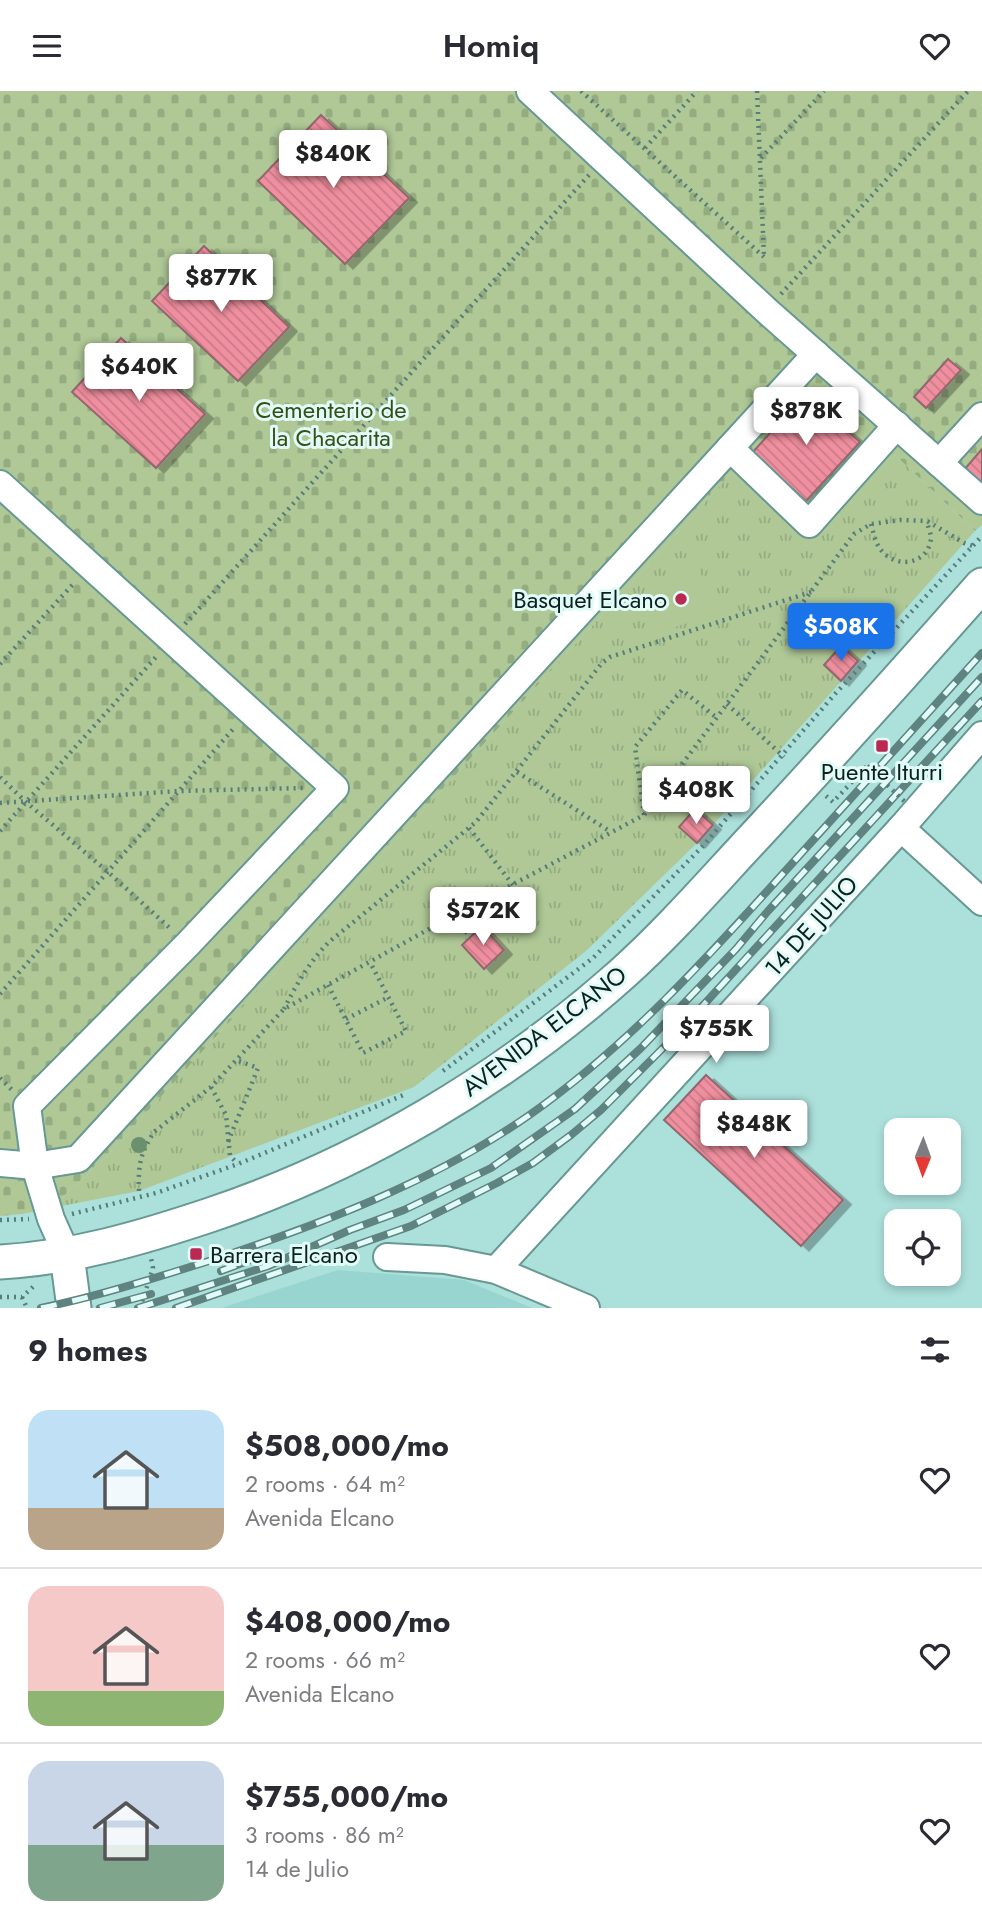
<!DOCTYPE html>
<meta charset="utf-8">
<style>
:root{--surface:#fff;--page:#f7f7f7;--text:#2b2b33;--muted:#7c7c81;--line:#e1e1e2;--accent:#1a73e8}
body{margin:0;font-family:Jost,sans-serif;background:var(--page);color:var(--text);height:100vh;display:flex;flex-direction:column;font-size:26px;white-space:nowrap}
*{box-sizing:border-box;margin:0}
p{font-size:23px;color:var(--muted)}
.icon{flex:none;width:38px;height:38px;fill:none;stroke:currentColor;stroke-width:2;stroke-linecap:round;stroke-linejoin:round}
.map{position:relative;height:1217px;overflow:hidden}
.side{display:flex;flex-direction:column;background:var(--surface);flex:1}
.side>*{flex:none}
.needle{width:46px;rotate:181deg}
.tools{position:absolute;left:884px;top:1027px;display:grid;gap:14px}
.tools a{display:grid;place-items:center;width:77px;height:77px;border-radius:14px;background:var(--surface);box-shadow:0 4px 10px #0003;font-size:35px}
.price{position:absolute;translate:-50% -60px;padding:0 16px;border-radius:7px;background:#fff;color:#222;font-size:23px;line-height:46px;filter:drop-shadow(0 2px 4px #0008)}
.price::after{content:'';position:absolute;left:50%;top:42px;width:21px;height:16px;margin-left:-10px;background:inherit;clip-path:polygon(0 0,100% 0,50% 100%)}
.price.selected{background:var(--accent);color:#fff}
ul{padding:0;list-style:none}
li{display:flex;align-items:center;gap:21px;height:175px;padding:0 28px}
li+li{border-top:2px solid var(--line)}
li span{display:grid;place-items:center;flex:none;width:196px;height:140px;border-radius:21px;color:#555}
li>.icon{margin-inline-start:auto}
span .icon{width:84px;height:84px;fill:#fffc;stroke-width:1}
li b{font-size:30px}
h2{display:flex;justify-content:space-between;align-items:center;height:84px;padding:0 28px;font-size:30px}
header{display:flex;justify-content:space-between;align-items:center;height:91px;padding:0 28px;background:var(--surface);font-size:32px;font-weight:600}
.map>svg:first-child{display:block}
.built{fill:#98d5d0}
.cemetery{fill:url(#cemetery-stones)}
.park{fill:url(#park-tufts)}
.pitch{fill:#afc896}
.building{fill:url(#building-back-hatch);stroke:#91676d;stroke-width:2;filter:url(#shadow)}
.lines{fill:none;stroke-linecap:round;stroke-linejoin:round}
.minor-casing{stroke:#669894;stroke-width:30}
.major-casing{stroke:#669894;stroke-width:37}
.path{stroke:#587c79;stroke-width:4.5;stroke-dasharray:2 5;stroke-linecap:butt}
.minor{stroke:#fff;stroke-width:26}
.major{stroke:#fff;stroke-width:33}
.rail-casing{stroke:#5e8380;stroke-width:8}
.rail{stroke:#e1fbf8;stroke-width:5;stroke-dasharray:16;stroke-linecap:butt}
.path-bridge{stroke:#587c79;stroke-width:4.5;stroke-dasharray:2 5;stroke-linecap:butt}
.tree{fill:#6b906e}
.poi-dot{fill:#b92952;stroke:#e1fbf8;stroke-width:2.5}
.labels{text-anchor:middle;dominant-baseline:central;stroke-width:6;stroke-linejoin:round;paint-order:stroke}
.park-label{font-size:24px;fill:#364f15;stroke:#e1fbf8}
.poi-label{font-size:24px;fill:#0b201f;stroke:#e1fbf8;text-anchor:end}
.street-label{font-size:24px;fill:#0b201f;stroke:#e1fbf8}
</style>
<header><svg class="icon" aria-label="menu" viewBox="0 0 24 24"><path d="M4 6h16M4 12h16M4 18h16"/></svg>Homiq<svg class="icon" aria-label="heart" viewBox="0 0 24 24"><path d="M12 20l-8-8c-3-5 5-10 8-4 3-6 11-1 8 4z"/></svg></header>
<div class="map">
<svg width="982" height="1217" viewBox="0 0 982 1217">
<defs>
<pattern id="cemetery-stones" width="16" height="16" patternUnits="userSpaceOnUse" patternTransform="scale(1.75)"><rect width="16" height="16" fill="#afc896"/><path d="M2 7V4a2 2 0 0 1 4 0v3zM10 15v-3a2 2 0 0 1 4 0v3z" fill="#95ac81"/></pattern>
<pattern id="park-tufts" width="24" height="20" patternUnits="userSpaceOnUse" patternTransform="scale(1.75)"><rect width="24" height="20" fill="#afc896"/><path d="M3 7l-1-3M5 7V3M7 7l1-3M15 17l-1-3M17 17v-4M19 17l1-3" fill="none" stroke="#95ac81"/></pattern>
<pattern id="building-back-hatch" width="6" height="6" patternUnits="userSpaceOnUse" patternTransform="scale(1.75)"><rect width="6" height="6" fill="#f08f9f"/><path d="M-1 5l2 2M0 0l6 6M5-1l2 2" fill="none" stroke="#cc7b88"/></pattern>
<filter id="shadow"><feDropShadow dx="8" dy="4.5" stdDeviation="0" flood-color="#0004"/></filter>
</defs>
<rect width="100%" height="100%" fill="#ace0db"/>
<path class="built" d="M 338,1179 L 464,1189 L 532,1217 L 221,1217 Z"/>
<path class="cemetery" d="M 0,0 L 982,0 L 982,434 L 975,440 L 895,364 L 810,455 L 732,382 L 105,1067 L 51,1117 L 22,1123 L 0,1125 Z"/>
<path class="park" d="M 895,364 L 975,440 L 697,752 L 586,860 L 414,996 L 139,1100 L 51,1117 L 105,1067 L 732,382 L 810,454 Z"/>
<g class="pitch">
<path d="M 699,476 L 714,524 L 662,540 L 647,492 Z"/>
<path d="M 370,881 L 382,904 L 350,921 L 338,898 Z"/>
<path d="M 386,914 L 398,937 L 366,954 L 354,931 Z"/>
</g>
<g class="building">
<path d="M 321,24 L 409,107 L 345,173 L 258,90 Z"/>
<path d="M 204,155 L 289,236 L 238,290 L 152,210 Z"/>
<path d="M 121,247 L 205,323 L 156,377 L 72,301 Z"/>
<path d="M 948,268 L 961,279 L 926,317 L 914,306 Z"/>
<path d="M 805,303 L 860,351 L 806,410 L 752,362 Z"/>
<path d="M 982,358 L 982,395 L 964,379 Z"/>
<path d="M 841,555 L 858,570 L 841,590 L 824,574 Z"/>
<path d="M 695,718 L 713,734 L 697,752 L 679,736 Z"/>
<path d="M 482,835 L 504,859 L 484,878 L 462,854 Z"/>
<path d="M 706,984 L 843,1109 L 801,1155 L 664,1029 Z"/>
</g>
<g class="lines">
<g class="minor-casing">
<g id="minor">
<path d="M 530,0 L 767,220 L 982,410"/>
<path d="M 730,357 L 816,263"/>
<path d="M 939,372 L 982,325"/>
<path d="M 0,393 L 335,697 L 188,853 L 27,1015 L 35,1075 L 51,1128 L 67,1164"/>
<path d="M 901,737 L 982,811"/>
<path d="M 0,1072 L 35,1075 L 78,1068 L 730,357 L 809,433 L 897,334"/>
<path d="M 387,1166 L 445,1169 L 496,1179 L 586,1217"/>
<path d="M 496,1179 L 901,737 L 982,644"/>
</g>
</g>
<g class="major-casing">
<g id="major">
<path d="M 67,1164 L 74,1217"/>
<path d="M 0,1171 C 73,1167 141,1147 210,1124 C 361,1073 503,989 622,883 C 671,839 714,789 759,741 C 834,660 909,577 982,494"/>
</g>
</g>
<g class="path">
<path d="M 581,0 L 764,166"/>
<path d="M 757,0 L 764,165"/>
<path d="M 645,57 L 697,0"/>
<path d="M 761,67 L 824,0"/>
<path d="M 781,203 L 968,0"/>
<path d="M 871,433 C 874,444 876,456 885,463 C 901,478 929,471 931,447 C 931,443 928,436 927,431"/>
<path d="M 185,533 L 589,84"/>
<path d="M 0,573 L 75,491"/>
<path d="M 727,613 L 784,666"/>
<path d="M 517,681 L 611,741"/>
<path d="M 0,686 L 26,711 L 108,781 L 172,839"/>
<path d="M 826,705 L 833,711 L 867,675"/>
<path d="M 0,712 L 179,700 L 303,697"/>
<path d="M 644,724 L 635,656 L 682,599 L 717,627"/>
<path d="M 469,737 L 513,794"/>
<path d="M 0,740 L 156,566"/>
<path d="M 451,826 L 470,845"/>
<path d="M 328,894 L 363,962 L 406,940 L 370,871"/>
<path d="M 0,903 L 236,635"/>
<path d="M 284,918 C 296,894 310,870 329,851 L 476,731 L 602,572 L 610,566 L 811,501"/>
<path d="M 346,928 L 389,906"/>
<path d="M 443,980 L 593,867 L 701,757 L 835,603 L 982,445"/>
<path d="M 0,987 L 12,999"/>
<path d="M 211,996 L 226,1024 L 230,1065 L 238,1073"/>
<path d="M 228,1051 L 258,977 L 236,969"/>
<path d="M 139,1100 C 138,1074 140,1063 154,1041 L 211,996 L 284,918 L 451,826 L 644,724 L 854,443 L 871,433 L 900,429 L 927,430 L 964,452 L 973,455"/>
<path d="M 72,1123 L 156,1102 L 238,1073 L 406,1003"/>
<path d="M 0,1129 L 29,1128"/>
<path d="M 0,1206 L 22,1206 L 34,1195"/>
<path d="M 22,1206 L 27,1217"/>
<path d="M 140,1217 L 153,1177 L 151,1167"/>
</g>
<use href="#minor" class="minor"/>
<use href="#major" class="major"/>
<g class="rail-casing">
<g id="rail">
<path d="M 221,1180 L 261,1165"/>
<path d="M 41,1217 C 99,1205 155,1187 212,1169 C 321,1133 433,1091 528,1025 C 627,956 708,866 788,777 C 853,705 917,634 982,562"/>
<path d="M 100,1217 L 151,1203"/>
<path d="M 138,1217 L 268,1175 L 350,1139 L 404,1119 L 491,1077 L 575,1018 L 641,957 L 736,858 L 768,820 L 982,586"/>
<path d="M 176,1217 L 411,1135 L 497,1092 L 533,1072 L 571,1044 L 601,1019 L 675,945 L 982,610"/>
</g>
</g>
<use href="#rail" class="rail"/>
<path class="path-bridge" d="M 867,675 L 905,711"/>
</g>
<circle class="tree" cx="139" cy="1054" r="8"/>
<g class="poi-dot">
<circle cx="681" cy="508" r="7"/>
<rect x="875" y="648" width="14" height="14" rx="3.5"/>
<rect x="189" y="1156" width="14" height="14" rx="3.5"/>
</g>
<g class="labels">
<g class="park-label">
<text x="331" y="318">Cementerio de<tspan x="331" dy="28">la Chacarita</tspan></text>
</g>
<g class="poi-label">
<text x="667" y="508">Basquet Elcano</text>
<text x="882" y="680" text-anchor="middle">Puente Iturri</text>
<text x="210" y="1163" text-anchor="start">Barrera Elcano</text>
</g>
<g class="street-label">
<text transform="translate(811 835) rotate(-48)">14 DE JULIO</text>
<text transform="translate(544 940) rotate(-37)">AVENIDA ELCANO</text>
</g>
</g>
</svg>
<div class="tools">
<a><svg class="needle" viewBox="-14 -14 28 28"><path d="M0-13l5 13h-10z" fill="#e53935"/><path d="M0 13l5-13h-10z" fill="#7c7c81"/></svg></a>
<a><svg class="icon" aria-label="locate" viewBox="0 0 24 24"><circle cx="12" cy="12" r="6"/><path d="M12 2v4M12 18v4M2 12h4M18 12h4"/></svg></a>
</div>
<b class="price" style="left:333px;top:99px">$840K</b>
<b class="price" style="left:221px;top:223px">$877K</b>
<b class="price" style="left:139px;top:312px">$640K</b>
<b class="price" style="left:806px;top:356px">$878K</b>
<b class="price selected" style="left:841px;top:572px">$508K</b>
<b class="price" style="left:696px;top:735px">$408K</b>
<b class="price" style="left:483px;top:856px">$572K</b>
<b class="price" style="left:716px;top:974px">$755K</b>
<b class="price" style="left:754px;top:1069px">$848K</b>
</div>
<section class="side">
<h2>9 homes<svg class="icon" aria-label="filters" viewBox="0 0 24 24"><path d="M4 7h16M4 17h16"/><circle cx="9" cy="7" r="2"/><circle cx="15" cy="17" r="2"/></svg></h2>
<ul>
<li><span style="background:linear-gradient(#bfe0f5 70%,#b9a48a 0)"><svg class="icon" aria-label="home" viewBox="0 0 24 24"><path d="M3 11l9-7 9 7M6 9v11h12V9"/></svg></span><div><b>$508,000/mo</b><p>2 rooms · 64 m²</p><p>Avenida Elcano</p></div><svg class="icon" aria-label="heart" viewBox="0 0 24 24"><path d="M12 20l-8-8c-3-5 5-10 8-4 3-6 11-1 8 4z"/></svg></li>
<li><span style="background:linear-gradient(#f6c9c9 75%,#8fb573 0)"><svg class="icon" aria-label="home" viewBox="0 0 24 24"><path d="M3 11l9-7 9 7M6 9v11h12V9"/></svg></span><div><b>$408,000/mo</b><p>2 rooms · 66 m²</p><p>Avenida Elcano</p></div><svg class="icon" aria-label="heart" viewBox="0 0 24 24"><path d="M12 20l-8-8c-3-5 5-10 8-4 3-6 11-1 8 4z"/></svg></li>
<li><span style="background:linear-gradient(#c9d6e8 60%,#7fa58c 0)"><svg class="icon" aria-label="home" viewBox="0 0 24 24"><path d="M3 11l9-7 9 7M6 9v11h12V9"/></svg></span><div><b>$755,000/mo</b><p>3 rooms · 86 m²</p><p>14 de Julio</p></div><svg class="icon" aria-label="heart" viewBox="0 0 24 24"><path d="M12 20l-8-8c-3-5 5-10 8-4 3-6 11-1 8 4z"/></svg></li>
</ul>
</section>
